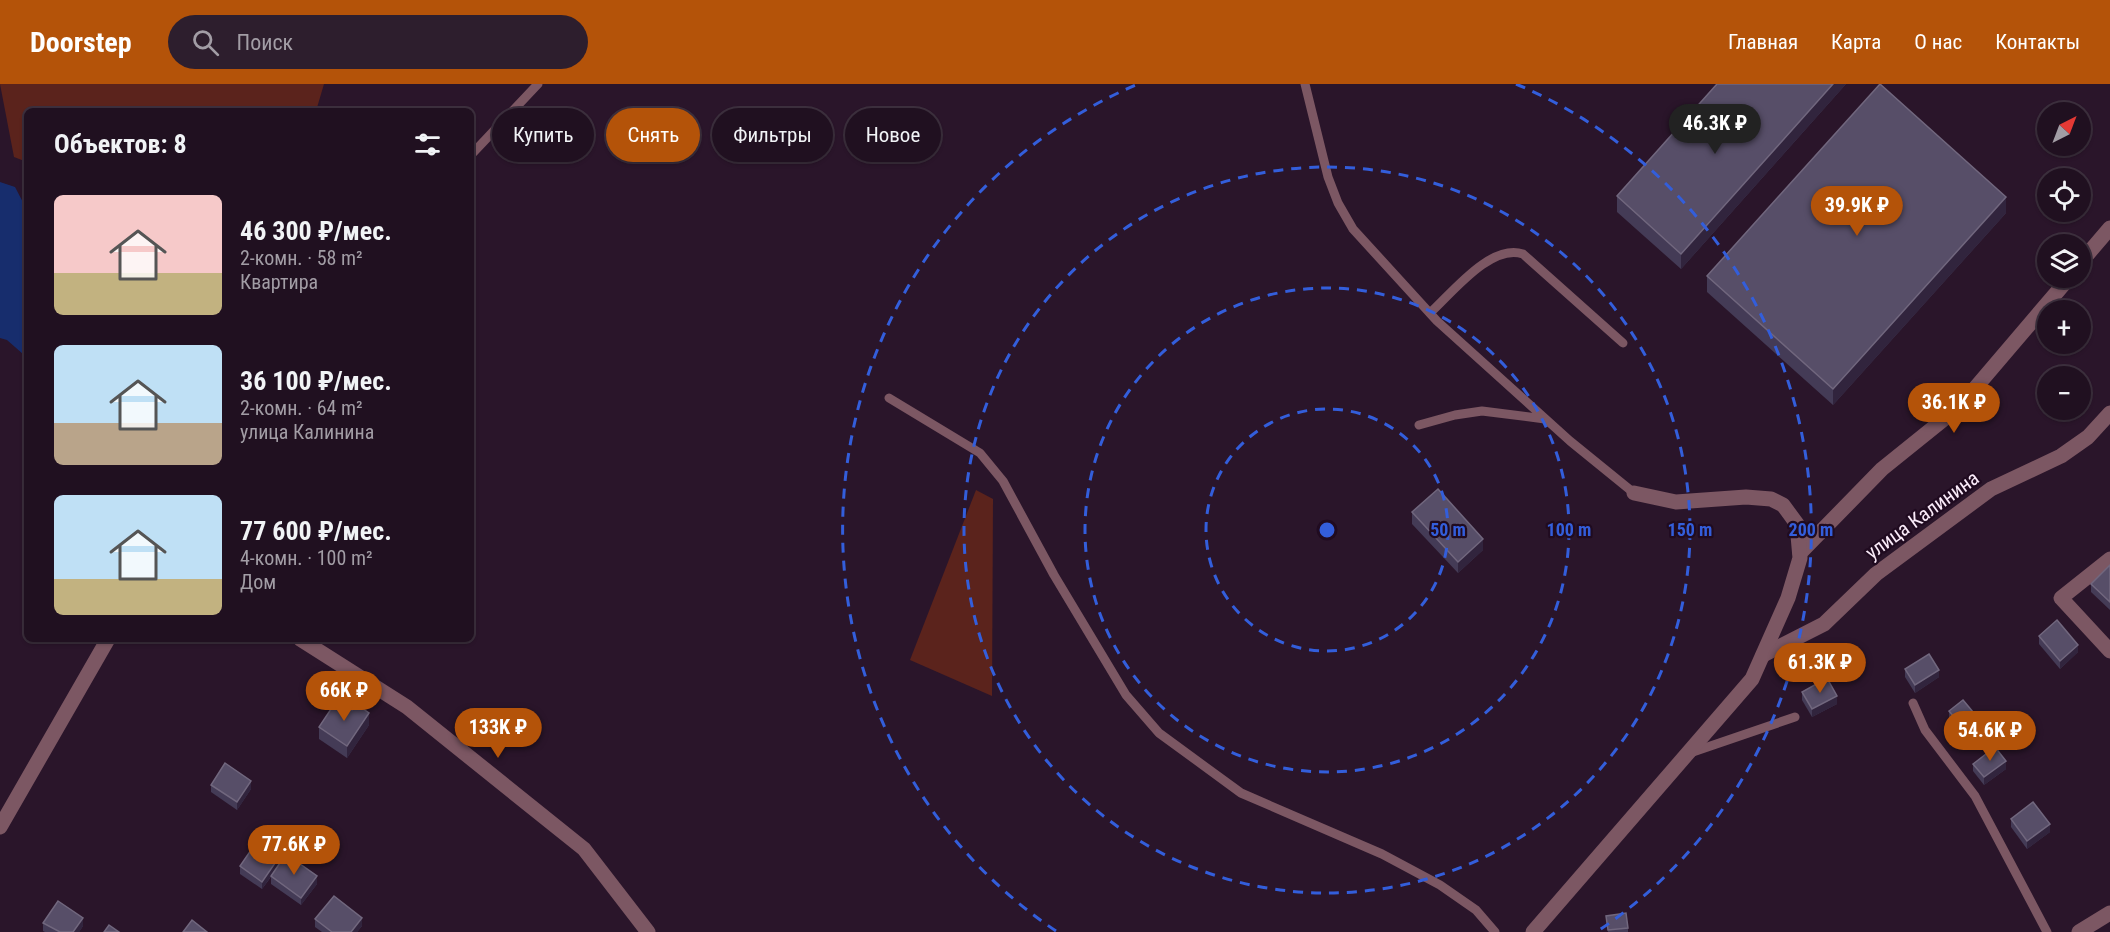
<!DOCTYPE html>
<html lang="ru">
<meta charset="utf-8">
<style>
:root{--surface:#201020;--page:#2d1e2d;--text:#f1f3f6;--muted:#a29da5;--line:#3d303e;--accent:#b45309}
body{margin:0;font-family:"Roboto Condensed",sans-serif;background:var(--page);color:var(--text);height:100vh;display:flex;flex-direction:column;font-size:22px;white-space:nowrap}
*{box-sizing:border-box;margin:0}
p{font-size:20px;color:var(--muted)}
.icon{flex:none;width:33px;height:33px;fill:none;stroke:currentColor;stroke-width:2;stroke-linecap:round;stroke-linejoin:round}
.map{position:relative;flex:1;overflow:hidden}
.sheet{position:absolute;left:24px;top:24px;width:450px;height:534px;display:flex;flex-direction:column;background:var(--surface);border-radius:9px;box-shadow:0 2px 4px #0004,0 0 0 2px var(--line)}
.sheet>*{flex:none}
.top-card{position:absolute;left:492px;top:24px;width:570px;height:54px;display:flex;gap:12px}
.needle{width:39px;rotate:42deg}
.fabs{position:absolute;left:2037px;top:18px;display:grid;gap:12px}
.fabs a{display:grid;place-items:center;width:54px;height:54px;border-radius:50%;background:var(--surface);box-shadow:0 2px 4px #0004,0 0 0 2px var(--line);font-size:30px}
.price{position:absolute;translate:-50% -51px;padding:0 14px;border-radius:21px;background:var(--accent);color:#fff;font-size:20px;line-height:39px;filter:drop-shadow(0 2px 3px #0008)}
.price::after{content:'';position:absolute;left:50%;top:36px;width:18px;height:14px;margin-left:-9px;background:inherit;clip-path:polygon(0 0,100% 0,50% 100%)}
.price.on{background:#222;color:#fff}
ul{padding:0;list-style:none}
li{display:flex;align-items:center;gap:18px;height:150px;padding:0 30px}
li span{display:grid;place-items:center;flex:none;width:168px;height:120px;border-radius:9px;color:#555}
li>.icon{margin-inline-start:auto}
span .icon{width:72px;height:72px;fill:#fffc;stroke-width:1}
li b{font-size:26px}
h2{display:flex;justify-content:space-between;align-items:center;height:72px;padding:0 30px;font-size:26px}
.pill{padding:0 21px;border-radius:27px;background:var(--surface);box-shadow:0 2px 4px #0004,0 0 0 2px var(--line);font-size:21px;line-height:54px}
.pill.on{background:var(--accent);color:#fff}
header{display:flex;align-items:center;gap:36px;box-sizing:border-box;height:84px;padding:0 30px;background:var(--accent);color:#fff}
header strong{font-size:28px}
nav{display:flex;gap:33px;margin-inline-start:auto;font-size:21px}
.search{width:420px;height:54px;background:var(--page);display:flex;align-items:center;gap:15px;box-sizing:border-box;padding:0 21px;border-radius:33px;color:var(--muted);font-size:22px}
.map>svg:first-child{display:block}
.green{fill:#5b231c}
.water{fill:#172d6d}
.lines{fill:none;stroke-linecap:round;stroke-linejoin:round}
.service{stroke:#7c5763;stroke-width:9}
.minor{stroke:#7c5763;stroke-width:15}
.tertiary{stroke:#7c5763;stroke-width:15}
.wall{fill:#443b56}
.shaded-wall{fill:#31243d}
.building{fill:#574e68;stroke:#71677e;stroke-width:1.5}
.ring{fill:none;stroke:#335edb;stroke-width:3;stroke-dasharray:10 8}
.labels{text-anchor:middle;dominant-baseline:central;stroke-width:4.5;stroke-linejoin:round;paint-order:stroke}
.street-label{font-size:20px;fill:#faebf9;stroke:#200b20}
.centre{fill:#335edb;stroke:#200b20;stroke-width:3}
.ring-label{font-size:18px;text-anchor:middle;font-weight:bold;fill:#335edb;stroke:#200b20;stroke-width:4.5;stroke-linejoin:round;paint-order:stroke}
</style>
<header>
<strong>Doorstep</strong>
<div class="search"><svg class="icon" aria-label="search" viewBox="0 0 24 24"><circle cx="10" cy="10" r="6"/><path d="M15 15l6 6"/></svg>Поиск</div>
<nav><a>Главная</a><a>Карта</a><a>О нас</a><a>Контакты</a></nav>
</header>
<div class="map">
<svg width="2110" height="848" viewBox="0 0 2110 848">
<rect width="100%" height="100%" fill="#2a152a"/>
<g class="green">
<path d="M 0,0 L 324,0 L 316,27 L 27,27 L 27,78 L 14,73 Z"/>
<path d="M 976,406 L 993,415 L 992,612 L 910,576 Z"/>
</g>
<path class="water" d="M 0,98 L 15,103 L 27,126 L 27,268 L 23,270 L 7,256 L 0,254 Z"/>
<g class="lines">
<g class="service">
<path d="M 1305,0 L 1328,93 L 1338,119 L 1353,145 L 1437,237 L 1570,357 L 1634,409"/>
<path d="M 471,71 L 538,0"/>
<path d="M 1430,229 C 1452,209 1491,159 1523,170 L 1623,259"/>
<path d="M 889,314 L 980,369 L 1003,397 L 1054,491 L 1126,611 L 1159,649 L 1241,709 L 1382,770 L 1440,801 L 1476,826 L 1495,848"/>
<path d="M 1419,341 L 1455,331 L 1482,327 L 1545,335"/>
<path d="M 1913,619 L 1925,646 L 1975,712 L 2047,848"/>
<path d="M 1690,669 L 1795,633"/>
</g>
<g class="minor">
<path d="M 2080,179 L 2110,144"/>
<path d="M 1800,469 L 1882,385 L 1959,323 L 2069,194"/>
<path d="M 2110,475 L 2061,514 L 2110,567"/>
<path d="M 300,555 L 407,623 L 584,765 L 648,848"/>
<path d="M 1763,571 L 1824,540 L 1876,490 L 1991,405 L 2061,372 L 2088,353 L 2110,329"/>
<path d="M 0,743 L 108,555"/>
<path d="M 1533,848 L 1752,595 L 1788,514 L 1800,474 L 1797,440 L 1783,421 L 1771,415 L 1746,413 L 1676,418 L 1634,409"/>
</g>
<path class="tertiary" d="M 2079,848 L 2110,829"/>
</g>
<g class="wall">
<path d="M 1717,0 L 1846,0 L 1681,185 L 1617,128 L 1617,112 Z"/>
<path d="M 2006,129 L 1833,321 L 1707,208 L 1707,192 Z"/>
<path d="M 1412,428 L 1483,466 L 1458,489 L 1412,440 Z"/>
<path d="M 2110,481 L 2110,526 L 2091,508 L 2091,500 Z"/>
<path d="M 2039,552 L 2078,568 L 2060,585 L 2039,560 Z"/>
<path d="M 1905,585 L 1939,593 L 1915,609 L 1905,593 Z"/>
<path d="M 1802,608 L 1837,620 L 1812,633 L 1802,616 Z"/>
<path d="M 352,626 L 369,641 L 347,674 L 319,655 L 319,643 Z"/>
<path d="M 1949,627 L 1973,636 L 1960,647 L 1949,634 Z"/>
<path d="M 1973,680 L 2006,685 L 1984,701 L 1973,687 Z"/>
<path d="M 211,701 L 251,705 L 237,726 L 211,708 Z"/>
<path d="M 2011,735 L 2050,748 L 2027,765 L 2011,743 Z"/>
<path d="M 280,779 L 317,800 L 301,821 L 271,800 L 271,793 L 262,805 L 240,790 L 240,782 Z"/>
<path d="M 1606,832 L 1628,844 L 1628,848 L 1608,848 Z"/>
<path d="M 315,835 L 362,842 L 357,848 L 322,848 L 315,843 Z"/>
<path d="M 43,839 L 83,842 L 79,848 L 45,848 L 43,847 Z"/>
</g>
<g class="shaded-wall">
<path d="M 1833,0 L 1846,0 L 1681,185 L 1681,170 Z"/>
<path d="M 2006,113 L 2006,129 L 1833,321 L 1833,305 Z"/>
<path d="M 1483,455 L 1483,466 L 1458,489 L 1458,478 Z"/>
<path d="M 2078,561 L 2078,568 L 2060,585 L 2060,577 Z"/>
<path d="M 1939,586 L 1939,593 L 1915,609 L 1915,601 Z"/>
<path d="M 1837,612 L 1837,620 L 1812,633 L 1812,625 Z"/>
<path d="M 1973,628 L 1973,636 L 1960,647 L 1960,640 Z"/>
<path d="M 369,629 L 369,641 L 347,674 L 347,662 Z"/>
<path d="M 2006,677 L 2006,685 L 1984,701 L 1984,693 Z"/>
<path d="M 251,697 L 251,705 L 237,726 L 237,718 Z"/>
<path d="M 2050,740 L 2050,748 L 2027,765 L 2027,757 Z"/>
<path d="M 280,772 L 280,780 L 262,805 L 262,798 Z"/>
<path d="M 317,792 L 317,800 L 301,821 L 301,814 Z"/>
<path d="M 83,834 L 83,842 L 79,848 L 73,848 Z"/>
<path d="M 362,834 L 362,842 L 357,848 L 351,848 Z"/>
</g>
<g class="building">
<path d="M 1717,0 L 1833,0 L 1681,170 L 1617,112 Z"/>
<path d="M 1880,0 L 2006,113 L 1833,305 L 1707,192 Z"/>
<path d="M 1438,405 L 1483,455 L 1458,478 L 1412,428 Z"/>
<path d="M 2110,481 L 2110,518 L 2091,500 Z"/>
<path d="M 2057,536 L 2078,561 L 2060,577 L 2039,552 Z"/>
<path d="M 1929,570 L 1939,586 L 1915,601 L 1905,585 Z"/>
<path d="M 1827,594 L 1837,612 L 1812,625 L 1802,608 Z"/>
<path d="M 337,616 L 352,626 L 356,620 L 369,629 L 347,662 L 319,643 Z"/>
<path d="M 1963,616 L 1973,628 L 1960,640 L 1949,627 Z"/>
<path d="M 1995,663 L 2006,677 L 1984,693 L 1973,680 Z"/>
<path d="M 225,679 L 251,697 L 237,718 L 211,701 Z"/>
<path d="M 2033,718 L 2050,740 L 2027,757 L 2011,735 Z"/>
<path d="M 258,756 L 280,772 L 262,798 L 240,782 Z"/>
<path d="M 286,770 L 317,792 L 301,814 L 271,792 Z"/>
<path d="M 334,812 L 362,834 L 351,848 L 332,848 L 315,835 Z"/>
<path d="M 58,817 L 83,834 L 73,848 L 60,848 L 43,839 Z"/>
<path d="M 1626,829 L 1628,844 L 1608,846 L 1606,832 Z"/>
<path d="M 192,836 L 207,848 L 183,848 Z"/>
<path d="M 109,841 L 119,848 L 104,848 Z"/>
</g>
<g class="ring">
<circle cx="1327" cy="446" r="121"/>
<circle cx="1327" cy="446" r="242"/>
<circle cx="1327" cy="446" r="363"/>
<path d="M1056 847A484 484 0 0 1 1138 0M1516 0A484 484 0 0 1 1598 847"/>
</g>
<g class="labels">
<g class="street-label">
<text transform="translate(1922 431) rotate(-36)">улица Калинина</text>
</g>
</g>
<circle cx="1327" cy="446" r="9" class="centre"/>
<g class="ring-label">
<text x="1448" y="452">50 m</text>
<text x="1569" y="452">100 m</text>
<text x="1690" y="452">150 m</text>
<text x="1811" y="452">200 m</text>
</g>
</svg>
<div class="fabs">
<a><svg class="needle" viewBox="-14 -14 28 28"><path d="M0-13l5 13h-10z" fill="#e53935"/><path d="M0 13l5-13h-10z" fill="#a29da5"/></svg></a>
<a><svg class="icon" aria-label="locate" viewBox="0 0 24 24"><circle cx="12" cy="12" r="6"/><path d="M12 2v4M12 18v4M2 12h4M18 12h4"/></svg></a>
<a><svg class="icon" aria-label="layers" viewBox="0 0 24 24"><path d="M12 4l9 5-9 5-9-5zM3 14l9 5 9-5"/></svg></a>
<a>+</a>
<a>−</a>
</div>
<b class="price on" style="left:1715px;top:71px">46.3K ₽</b>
<b class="price" style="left:1857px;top:153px">39.9K ₽</b>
<b class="price" style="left:1954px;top:350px">36.1K ₽</b>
<b class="price" style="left:1820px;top:610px">61.3K ₽</b>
<b class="price" style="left:344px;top:638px">66K ₽</b>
<b class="price" style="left:498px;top:675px">133K ₽</b>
<b class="price" style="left:1990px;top:678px">54.6K ₽</b>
<b class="price" style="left:294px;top:792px">77.6K ₽</b>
<div class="top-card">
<a class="pill">Купить</a>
<a class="pill on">Снять</a>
<a class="pill">Фильтры</a>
<a class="pill">Новое</a>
</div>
<section class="sheet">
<h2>Объектов: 8<svg class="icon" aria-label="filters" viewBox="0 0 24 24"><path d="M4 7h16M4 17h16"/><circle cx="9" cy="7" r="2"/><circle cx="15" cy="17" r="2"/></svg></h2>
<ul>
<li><span style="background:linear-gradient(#f6c9c9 65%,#c2b280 0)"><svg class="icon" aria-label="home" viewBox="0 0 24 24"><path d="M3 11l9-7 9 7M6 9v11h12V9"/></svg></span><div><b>46 300 ₽/мес.</b><p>2-комн. · 58 m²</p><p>Квартира</p></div></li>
<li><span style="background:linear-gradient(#bfe0f5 65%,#b9a48a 0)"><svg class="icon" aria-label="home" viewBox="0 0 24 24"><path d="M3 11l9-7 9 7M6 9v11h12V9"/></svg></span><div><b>36 100 ₽/мес.</b><p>2-комн. · 64 m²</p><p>улица Калинина</p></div></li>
<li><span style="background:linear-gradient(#bfe0f5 70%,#c2b280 0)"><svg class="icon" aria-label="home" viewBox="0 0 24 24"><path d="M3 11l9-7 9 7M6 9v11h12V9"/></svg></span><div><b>77 600 ₽/мес.</b><p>4-комн. · 100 m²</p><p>Дом</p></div></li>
</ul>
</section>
</div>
